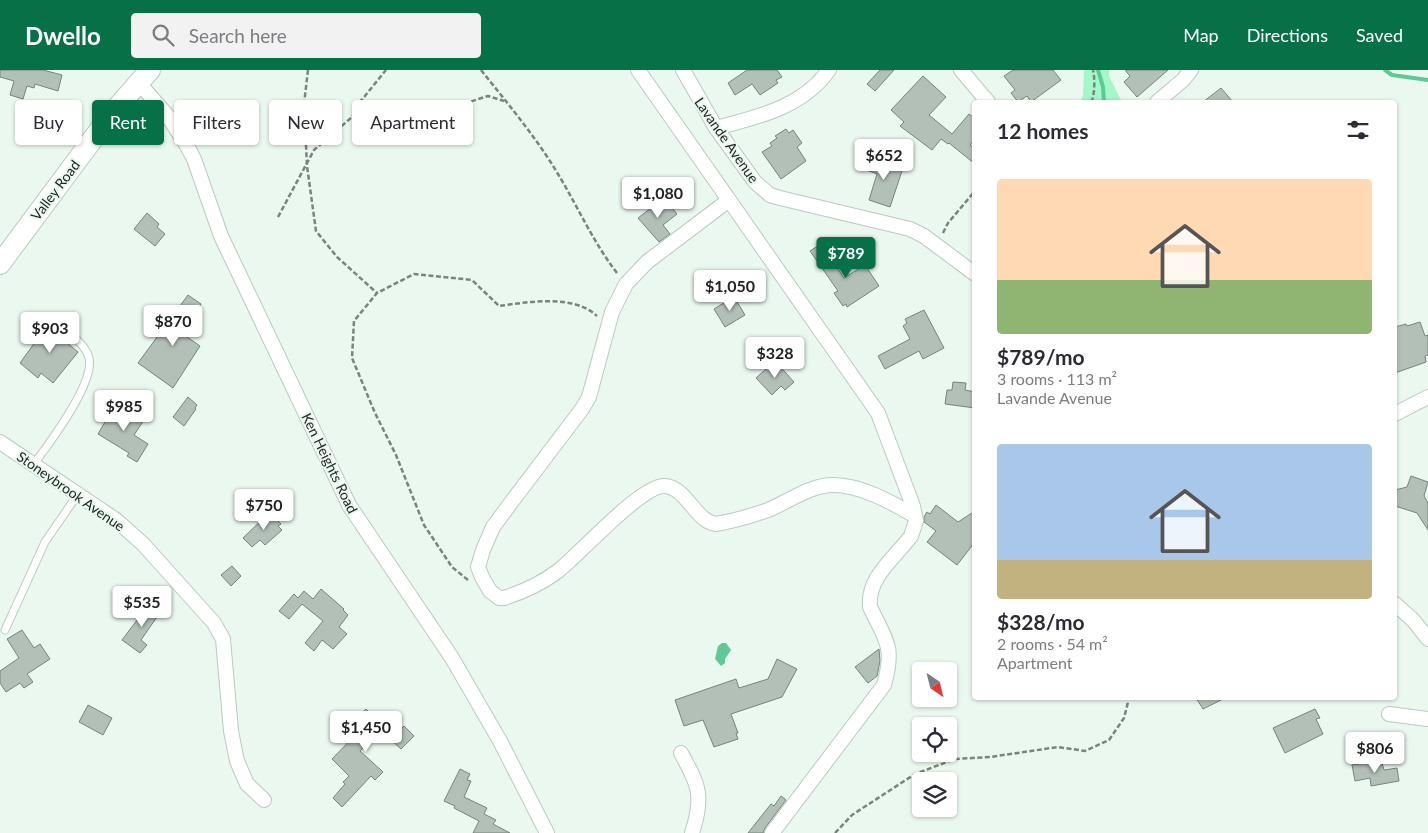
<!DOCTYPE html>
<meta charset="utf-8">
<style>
:root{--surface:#fff;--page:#f2f2f3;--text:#2b2b33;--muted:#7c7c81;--accent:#067047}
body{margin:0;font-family:Lato,sans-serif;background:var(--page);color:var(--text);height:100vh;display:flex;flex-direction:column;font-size:19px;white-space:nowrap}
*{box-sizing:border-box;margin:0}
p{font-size:16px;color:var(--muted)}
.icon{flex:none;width:28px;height:28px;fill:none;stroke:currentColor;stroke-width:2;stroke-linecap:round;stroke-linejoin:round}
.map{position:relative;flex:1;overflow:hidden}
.side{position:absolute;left:972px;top:30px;width:425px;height:600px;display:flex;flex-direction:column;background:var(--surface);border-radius:5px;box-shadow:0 1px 4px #0004}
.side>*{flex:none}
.hud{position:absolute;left:15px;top:30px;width:475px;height:45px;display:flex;gap:10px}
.needle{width:32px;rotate:145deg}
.controls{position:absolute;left:912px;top:592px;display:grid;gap:10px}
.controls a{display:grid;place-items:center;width:45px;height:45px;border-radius:5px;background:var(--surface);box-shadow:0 1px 4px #0004;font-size:25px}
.price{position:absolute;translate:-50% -42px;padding:0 11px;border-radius:5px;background:#fff;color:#222;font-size:16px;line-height:32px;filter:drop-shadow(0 1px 2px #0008)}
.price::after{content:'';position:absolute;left:50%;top:30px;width:15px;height:11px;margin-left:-8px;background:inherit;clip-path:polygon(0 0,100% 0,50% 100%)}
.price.on{background:var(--accent);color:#fff}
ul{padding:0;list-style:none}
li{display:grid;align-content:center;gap:10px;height:265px;padding:0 25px}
li span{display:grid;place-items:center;height:155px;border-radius:5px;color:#555}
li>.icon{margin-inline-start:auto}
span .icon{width:90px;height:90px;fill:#fffc;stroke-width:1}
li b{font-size:21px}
h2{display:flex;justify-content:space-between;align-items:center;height:60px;padding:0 25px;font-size:21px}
.pill{padding:0 18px;border-radius:5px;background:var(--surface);box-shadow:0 1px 4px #0004;font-size:18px;line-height:45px}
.pill.on{background:var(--accent);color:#fff}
header{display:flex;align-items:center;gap:30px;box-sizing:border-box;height:70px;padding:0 25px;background:var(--accent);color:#fff}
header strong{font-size:24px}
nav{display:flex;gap:28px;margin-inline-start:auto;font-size:18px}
.search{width:350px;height:45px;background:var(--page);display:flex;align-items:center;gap:12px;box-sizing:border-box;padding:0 18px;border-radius:5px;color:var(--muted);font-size:19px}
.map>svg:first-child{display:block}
.green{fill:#a4f7c9}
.water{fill:#5dc993}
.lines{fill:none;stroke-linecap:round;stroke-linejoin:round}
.stream{stroke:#5dc993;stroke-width:4}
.building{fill:#b3c0b8;stroke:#77847c}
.lane-casing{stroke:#bcc9c1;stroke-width:9}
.street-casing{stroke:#bcc9c1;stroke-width:16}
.secondary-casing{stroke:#bcc9c1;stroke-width:22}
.path{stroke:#7a837d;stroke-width:2.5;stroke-dasharray:5 2.5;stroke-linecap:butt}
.lane{stroke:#fff;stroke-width:7}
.street{stroke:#fff;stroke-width:14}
.secondary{stroke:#fff;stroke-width:20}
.labels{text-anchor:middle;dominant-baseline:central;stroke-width:4;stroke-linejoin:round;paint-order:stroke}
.street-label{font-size:14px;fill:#1c211e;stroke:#ebf8f0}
</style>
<header>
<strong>Dwello</strong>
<div class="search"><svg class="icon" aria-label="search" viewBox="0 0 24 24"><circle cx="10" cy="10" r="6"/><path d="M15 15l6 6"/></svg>Search here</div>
<nav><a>Map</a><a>Directions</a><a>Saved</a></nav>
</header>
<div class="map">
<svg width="1428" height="763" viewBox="0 0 1428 763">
<rect width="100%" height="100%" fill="#ebf8f0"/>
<path class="green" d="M 1084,0 L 1109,0 L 1109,6 L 1122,32 L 1080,32 L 1083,26 Z"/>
<path class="water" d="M 722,573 L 726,573 L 731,580 L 725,589 L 725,593 L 721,596 L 715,589 L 718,576 Z"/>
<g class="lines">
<g class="stream">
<path d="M 1098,0 L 1103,17 L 1104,32"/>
<path d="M 1385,0 L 1392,5 L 1428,10"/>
</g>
</g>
<g class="building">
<path d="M 0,0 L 43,0 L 62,5 L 58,21 L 35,14 L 34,18 L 27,16 L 23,29 L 10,25 L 14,11 L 0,7 Z"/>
<path d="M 747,0 L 777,0 L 782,7 L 776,10 L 778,13 L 760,25 L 752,14 L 735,25 L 728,13 Z"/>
<path d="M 880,0 L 894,0 L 875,21 L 867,14 Z"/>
<path d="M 1013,0 L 1053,0 L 1061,10 L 1031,32 L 1027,26 L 1018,32 L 1011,23 L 1015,20 L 1004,6 Z"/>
<path d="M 1125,0 L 1168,0 L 1137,27 L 1124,12 L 1130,6 Z"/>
<path d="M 923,6 L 946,27 L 929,45 L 952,64 L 969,44 L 975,49 L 975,69 L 970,75 L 975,79 L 975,94 L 949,73 L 948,74 L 941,69 L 932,80 L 900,56 L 904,52 L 891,40 Z"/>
<path d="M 1221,18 L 1233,32 L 1203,32 Z"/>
<path d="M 786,59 L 789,63 L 793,60 L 802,73 L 797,77 L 806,91 L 781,109 L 762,82 L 772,76 L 770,73 L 777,68 L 775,66 Z"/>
<path d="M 869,87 L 903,98 L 890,137 L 869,130 L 877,104 L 864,99 Z"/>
<path d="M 664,128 L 677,144 L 663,155 L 670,164 L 659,172 L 638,148 Z"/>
<path d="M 147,143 L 159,154 L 157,157 L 165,164 L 155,176 L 134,159 Z"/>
<path d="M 821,174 L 844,208 L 865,195 L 879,216 L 847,237 L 846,234 L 843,236 L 834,223 L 838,221 L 810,181 Z"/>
<path d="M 188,225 L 201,234 L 180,262 L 200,276 L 173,318 L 138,293 Z"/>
<path d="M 734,227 L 745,245 L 725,257 L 714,239 Z"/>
<path d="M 924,240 L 944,278 L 923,289 L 919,281 L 885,299 L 878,286 L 910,269 L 903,256 L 907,253 L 905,249 Z"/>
<path d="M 61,250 L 70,257 L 61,268 L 78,282 L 53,313 L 41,303 L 38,308 L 20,293 L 41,264 L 46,268 Z"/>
<path d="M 1420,252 L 1425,266 L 1428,265 L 1428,285 L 1425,286 L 1426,292 L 1395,303 L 1395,257 L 1406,254 L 1407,256 Z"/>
<path d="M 775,291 L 794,312 L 785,320 L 781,316 L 772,325 L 756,308 Z"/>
<path d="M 953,312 L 966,313 L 965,320 L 975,322 L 975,338 L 945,334 L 947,320 L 952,320 Z"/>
<path d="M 188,327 L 197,335 L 195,338 L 196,339 L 184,356 L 173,347 Z"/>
<path d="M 116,333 L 144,350 L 134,365 L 148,374 L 137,392 L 127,386 L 129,383 L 98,364 Z"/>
<path d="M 1411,406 L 1428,412 L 1424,426 L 1428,433 L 1428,460 L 1417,443 L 1395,436 L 1395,420 L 1407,417 Z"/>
<path d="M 936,435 L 958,452 L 975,441 L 975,472 L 957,495 L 927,472 L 936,461 L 924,452 L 924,447 L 927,442 L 930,444 Z"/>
<path d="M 270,442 L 281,454 L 278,456 L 282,460 L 265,475 L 260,470 L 252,477 L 243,468 Z"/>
<path d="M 232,496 L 241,506 L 231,516 L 221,505 Z"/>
<path d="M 321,519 L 344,539 L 343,540 L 348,545 L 339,557 L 347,564 L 333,579 L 322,570 L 314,581 L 305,573 L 323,551 L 302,534 L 289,549 L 279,541 L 294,524 L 298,528 L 304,521 L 313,529 Z"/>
<path d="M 150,533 L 161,541 L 141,570 L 147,575 L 140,583 L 122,570 Z"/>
<path d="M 22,560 L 34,578 L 40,574 L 50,589 L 27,604 L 33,612 L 24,618 L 20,613 L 6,622 L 0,613 L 0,601 L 19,588 L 7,569 Z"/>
<path d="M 879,579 L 880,591 L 877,606 L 868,613 L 855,597 Z"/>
<path d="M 777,589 L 797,599 L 782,627 L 731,644 L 738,663 L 736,663 L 738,669 L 714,677 L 703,650 L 684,656 L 675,630 L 736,609 L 739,618 L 768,609 Z"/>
<path d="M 1196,628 L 1225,628 L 1203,639 Z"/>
<path d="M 88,635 L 112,648 L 103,665 L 79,652 Z"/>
<path d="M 366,639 L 374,647 L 378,643 L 388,653 L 391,649 L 401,659 L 404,656 L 414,666 L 401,679 L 390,669 L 386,672 L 378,663 L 360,681 L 383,702 L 375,710 L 371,706 L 342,737 L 333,728 L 345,714 L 343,712 L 349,706 L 332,689 L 363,657 L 355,649 Z"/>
<path d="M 1315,639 L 1320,648 L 1316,649 L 1323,664 L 1285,683 L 1273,658 Z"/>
<path d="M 1371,692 L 1372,695 L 1382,693 L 1384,700 L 1397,698 L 1399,711 L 1371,716 L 1370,708 L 1355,711 L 1352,695 Z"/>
<path d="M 460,699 L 470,704 L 467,710 L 471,711 L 464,727 L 487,738 L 484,744 L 496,750 L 493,754 L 510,763 L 473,763 L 479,751 L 454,738 L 455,736 L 444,731 Z"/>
<path d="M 781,726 L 786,730 L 765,758 L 763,763 L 748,763 L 771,734 L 774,736 Z"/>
</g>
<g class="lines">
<g class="lane-casing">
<g id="lane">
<path d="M 34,394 C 49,374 95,313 89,288 C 87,279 80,273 73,266"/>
<path d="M 5,560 L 45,472 L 78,424"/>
</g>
</g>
<g class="street-casing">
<g id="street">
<path d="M 638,0 L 878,343 L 913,436 L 916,451 L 911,466 C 895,488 867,507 870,537 C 886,571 895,576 884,615 L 772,763"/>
<path d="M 683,0 L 716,58 L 755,112 L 770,125 L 780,128 L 910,159 L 924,166 L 975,204"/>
<path d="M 961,0 L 988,32"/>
<path d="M 138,12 L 167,45 L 186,74 L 194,89 L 221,166 L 349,435 L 452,588 L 500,671 L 547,763"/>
<path d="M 1157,32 L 1183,10 L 1191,0"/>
<path d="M 716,58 C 758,47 803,37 829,0"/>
<path d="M 729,130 L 647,192 L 626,214 L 612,242 L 589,327 L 582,339 L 513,430 L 493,457 L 483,480 L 478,497 L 482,507 L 490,521 L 499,528 L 504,528 C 523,522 542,513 558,501 C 580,484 642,414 665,416 C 687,418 695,451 716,454 C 734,451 751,446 768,440 C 788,432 810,415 833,415 C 861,415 891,432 915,446"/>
<path d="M 1395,344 L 1428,327"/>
<path d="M 0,372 L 116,450 L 143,474 L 214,553 L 223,569 L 231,661 L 237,691 L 247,714 L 264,730"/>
<path d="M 1395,534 L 1413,550 L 1428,569"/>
<path d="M 1389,644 L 1428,649"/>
<path d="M 681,683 C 699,716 704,726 692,763"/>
</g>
</g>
<g class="secondary-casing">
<path id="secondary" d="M 0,194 L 113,42 L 150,0"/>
</g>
<g class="path">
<path d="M 308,0 L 304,34 L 307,96 L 316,161 L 337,187 L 377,223"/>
<path d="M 481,0 C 508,34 536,67 558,104 C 578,137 593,172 617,203"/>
<path d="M 1091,32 C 1095,26 1095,8 1093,0"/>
<path d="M 353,47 L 401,46 L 444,40 L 488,26 L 504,31"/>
<path d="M 278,147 L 314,80 L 352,47 L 360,32 L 386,0"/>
<path d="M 943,163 L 948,153 L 975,121"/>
<path d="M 468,510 L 452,497 L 424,455 L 396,385 L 375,343 L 352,288 L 354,251 L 377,223 L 414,204 L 472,210 L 499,236 C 528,232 574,224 597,246"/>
<path d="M 835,763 L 852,745 L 915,704 L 955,689 L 990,687 L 1058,677 L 1085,681 L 1109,670 L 1124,648 L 1128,632"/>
</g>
<use href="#lane" class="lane"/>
<use href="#street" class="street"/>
<use href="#secondary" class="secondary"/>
</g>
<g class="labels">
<g class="street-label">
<text transform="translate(727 70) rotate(55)">Lavande Avenue</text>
<text transform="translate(55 120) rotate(-53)">Valley Road</text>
<text transform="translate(330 393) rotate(64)">Ken Heights Road</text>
<text transform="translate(71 421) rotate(35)">Stoneybrook Avenue</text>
</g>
</g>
</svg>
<div class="controls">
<a><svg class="needle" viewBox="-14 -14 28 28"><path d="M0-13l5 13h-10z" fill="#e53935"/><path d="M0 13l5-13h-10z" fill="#7c7c81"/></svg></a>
<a><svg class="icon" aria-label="locate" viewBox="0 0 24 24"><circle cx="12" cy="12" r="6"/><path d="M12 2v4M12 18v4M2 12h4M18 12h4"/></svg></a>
<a><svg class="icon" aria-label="layers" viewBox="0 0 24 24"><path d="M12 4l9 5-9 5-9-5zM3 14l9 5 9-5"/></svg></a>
</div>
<b class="price" style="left:884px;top:111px">$652</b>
<b class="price" style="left:658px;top:149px">$1,080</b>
<b class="price on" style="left:846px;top:209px">$789</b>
<b class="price" style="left:730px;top:242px">$1,050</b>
<b class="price" style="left:173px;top:277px">$870</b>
<b class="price" style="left:50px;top:284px">$903</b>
<b class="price" style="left:775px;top:309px">$328</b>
<b class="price" style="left:124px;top:362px">$985</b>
<b class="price" style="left:264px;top:461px">$750</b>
<b class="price" style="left:142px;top:558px">$535</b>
<b class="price" style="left:366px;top:683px">$1,450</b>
<b class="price" style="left:1375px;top:704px">$806</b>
<div class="hud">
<a class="pill">Buy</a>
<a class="pill on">Rent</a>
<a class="pill">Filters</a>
<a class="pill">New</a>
<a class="pill">Apartment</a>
</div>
<section class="side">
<h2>12 homes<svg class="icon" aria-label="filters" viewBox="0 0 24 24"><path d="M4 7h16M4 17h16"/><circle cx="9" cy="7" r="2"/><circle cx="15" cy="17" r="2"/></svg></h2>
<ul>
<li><span style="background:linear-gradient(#ffd9b3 65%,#8fb573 0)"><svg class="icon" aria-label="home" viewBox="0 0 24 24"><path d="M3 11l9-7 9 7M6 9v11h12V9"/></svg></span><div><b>$789/mo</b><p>3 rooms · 113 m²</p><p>Lavande Avenue</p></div></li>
<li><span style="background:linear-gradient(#a9c7e8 75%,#c2b280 0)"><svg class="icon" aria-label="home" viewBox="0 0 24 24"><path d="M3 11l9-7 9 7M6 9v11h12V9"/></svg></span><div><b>$328/mo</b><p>2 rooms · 54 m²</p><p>Apartment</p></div></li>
</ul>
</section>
</div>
